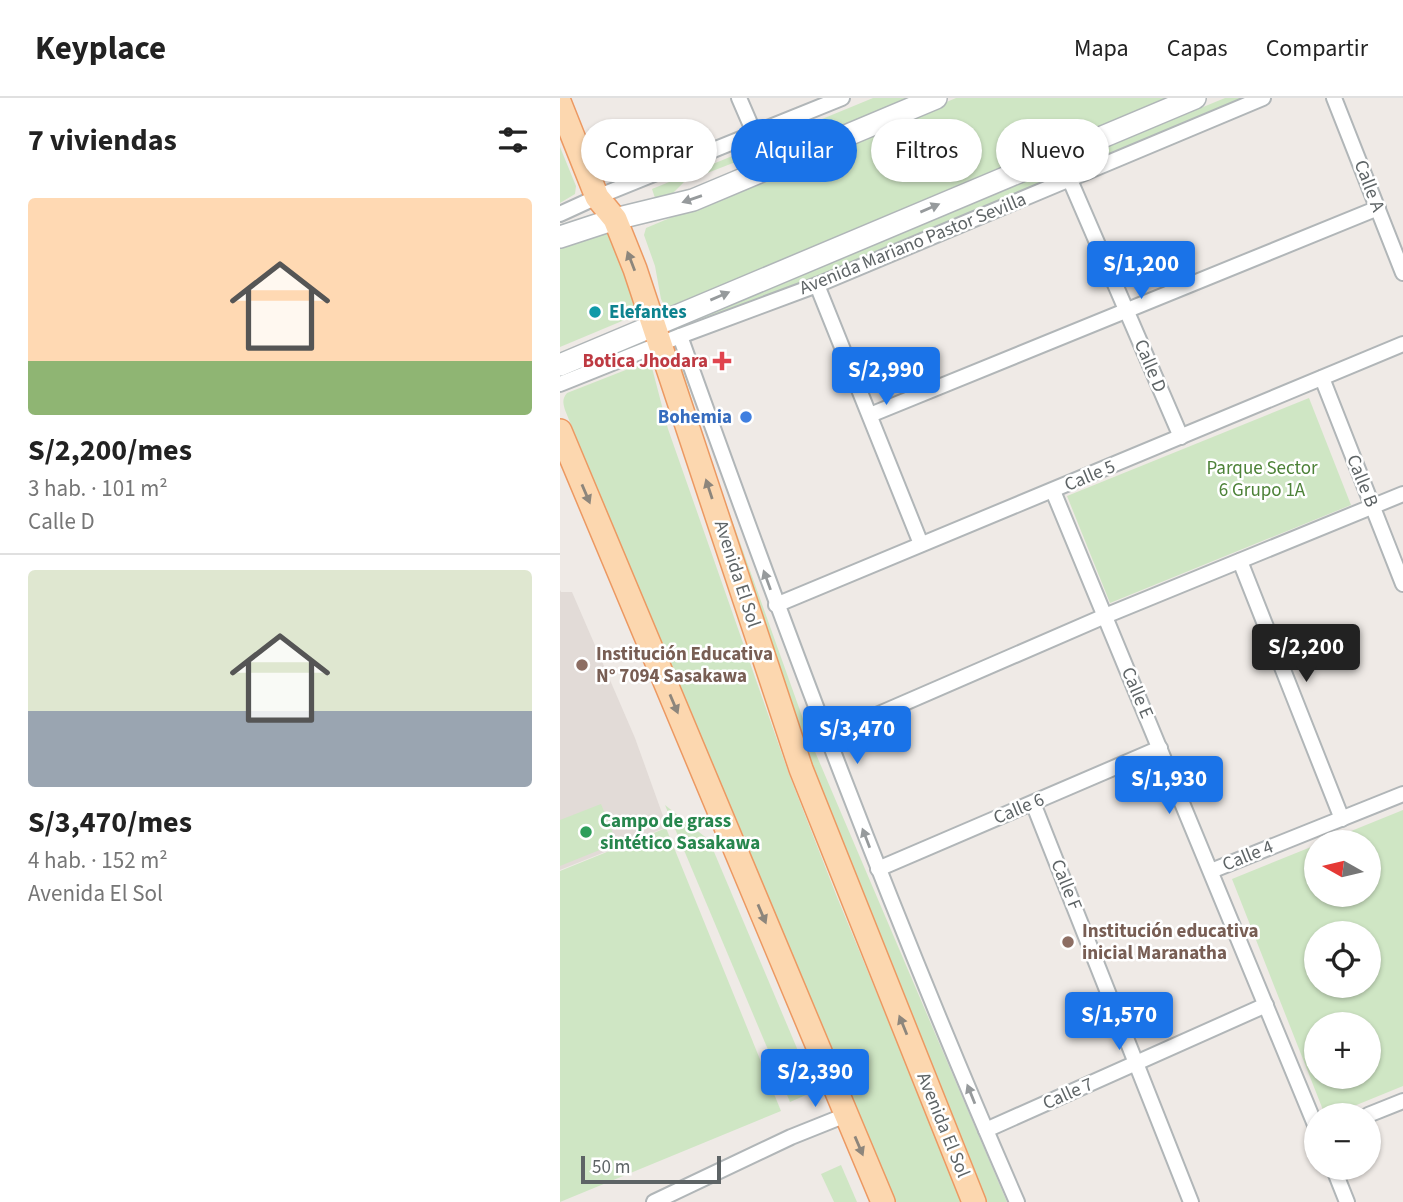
<!DOCTYPE html>
<html lang="es">
<meta charset="utf-8">
<style>
:root{--surface:#fff;--page:#f6f6f6;--text:#222;--muted:#767676;--line:#e0e0e0;--accent:#1a73e8}
body{margin:0;font-family:"Source Sans 3",sans-serif;background:var(--page);color:var(--text);height:100vh;display:flex;flex-direction:column;font-size:26px;white-space:nowrap}
*{box-sizing:border-box;margin:0}
p{font-size:23px;color:var(--muted)}
.icon{flex:none;width:38px;height:38px;fill:none;stroke:currentColor;stroke-width:2;stroke-linecap:round;stroke-linejoin:round}
.map{position:relative;flex:1;overflow:hidden}
.details{display:flex;flex-direction:column;background:var(--surface);width:560px}
.details>*{flex:none}
.banner{position:absolute;left:21px;top:21px;width:665px;height:63px;display:flex;gap:14px}
.needle{width:46px;rotate:278deg}
.tools{position:absolute;left:744px;top:732px;display:grid;gap:14px}
.tools a{display:grid;place-items:center;width:77px;height:77px;border-radius:50%;background:var(--surface);box-shadow:0 2px 5px #0004;font-size:35px}
.scale{position:absolute;left:21px;bottom:18px;width:140px;box-sizing:border-box;padding-left:7px;border:4px solid #5e6466;border-top:0;font-size:19px;line-height:24px;white-space:nowrap;color:#5e6466;-webkit-text-stroke:5px #fff;paint-order:stroke}
.price{position:absolute;translate:-50% -60px;padding:0 16px;border-radius:7px;background:var(--accent);color:#fff;font-size:23px;line-height:46px;filter:drop-shadow(0 2px 4px #0008)}
.price::after{content:'';position:absolute;left:50%;top:42px;width:21px;height:16px;margin-left:-10px;background:inherit;clip-path:polygon(0 0,100% 0,50% 100%)}
.price.selected{background:#222;color:#fff}
ul{padding:0;list-style:none}
li{display:grid;align-content:center;gap:14px;height:371px;padding:0 28px}
li+li{border-top:2px solid var(--line)}
li span{display:grid;place-items:center;height:217px;border-radius:7px;color:#555}
li>.icon{margin-inline-start:auto}
span .icon{width:126px;height:126px;fill:#fffc;stroke-width:1}
li b{font-size:30px}
h2{display:flex;justify-content:space-between;align-items:center;height:84px;padding:0 28px;font-size:30px}
.tag{padding:0 24px;border-radius:32px;background:var(--surface);box-shadow:0 2px 5px #0004;font-size:24px;line-height:63px}
.tag.selected{background:var(--accent);color:#fff}
header{display:flex;align-items:center;gap:42px;box-sizing:border-box;height:98px;padding:0 35px;background:var(--surface);border-bottom:2px solid var(--line)}
header strong{font-size:33px}
nav{display:flex;gap:38px;margin-inline-start:auto;font-size:24px}
main{display:flex;flex:1;min-height:0}
.map>svg:first-child{display:block}
.education{fill:#e2dbd7}
.green{fill:#cfe6c4;fill-rule:evenodd}
.lines{fill:none;stroke-linecap:round;stroke-linejoin:round}
.street-casing{stroke:#b1b6b8;stroke-width:18}
.secondary-casing{stroke:#b0b6b8;stroke-width:24}
.primary-casing{stroke:#ec9962;stroke-width:26}
.street{stroke:#fff;stroke-width:14}
.secondary{stroke:#fff;stroke-width:21}
.primary{stroke:#fcd7af;stroke-width:23}
.oneway{fill:#969a9c}
.oneway2{fill:#8d867c}
.culture-dot{fill:#0f9aa8;stroke:#fff;stroke-width:2.5}
.health-dot{fill:#e0444e;stroke:#fff;stroke-width:2.5}
.shop-dot{fill:#3f7fe0;stroke:#fff;stroke-width:2.5}
.education-dot{fill:#8d6e63;stroke:#fff;stroke-width:2.5}
.leisure-dot{fill:#2e9e5b;stroke:#fff;stroke-width:2.5}
.labels{text-anchor:middle;dominant-baseline:central;stroke-width:5;stroke-linejoin:round;paint-order:stroke}
.street-label{font-size:19px;fill:#5e6466;stroke:#fff}
.culture-label{font-size:19px;font-weight:bold;fill:#0d838f;stroke:#fff;text-anchor:start}
.health-label{font-size:19px;font-weight:bold;fill:#be3a42;stroke:#fff;text-anchor:end}
.shop-label{font-size:19px;font-weight:bold;fill:#366cbe;stroke:#fff;text-anchor:end}
.park-label{font-size:19px;fill:#4d8238;stroke:#fff}
.education-label{font-size:19px;font-weight:bold;fill:#785e54;stroke:#fff;text-anchor:start}
.leisure-label{font-size:19px;font-weight:bold;fill:#27864d;stroke:#fff;text-anchor:start}
</style>
<header>
<strong>Keyplace</strong>
<nav><a>Mapa</a><a>Capas</a><a>Compartir</a></nav>
</header>
<main>
<section class="details">
<h2>7 viviendas<svg class="icon" aria-label="filters" viewBox="0 0 24 24"><path d="M4 7h16M4 17h16"/><circle cx="9" cy="7" r="2"/><circle cx="15" cy="17" r="2"/></svg></h2>
<ul>
<li><span style="background:linear-gradient(#ffd9b3 75%,#8fb573 0)"><svg class="icon" aria-label="home" viewBox="0 0 24 24"><path d="M3 11l9-7 9 7M6 9v11h12V9"/></svg></span><div><b>S/2,200/mes</b><p>3 hab. · 101 m²</p><p>Calle D</p></div></li>
<li><span style="background:linear-gradient(#dfe7d0 65%,#9aa5b1 0)"><svg class="icon" aria-label="home" viewBox="0 0 24 24"><path d="M3 11l9-7 9 7M6 9v11h12V9"/></svg></span><div><b>S/3,470/mes</b><p>4 hab. · 152 m²</p><p>Avenida El Sol</p></div></li>
</ul>
</section>
<div class="map">
<svg width="843" height="1104" viewBox="0 0 843 1104">
<rect width="100%" height="100%" fill="#efeae6"/>
<path class="education" d="M 0,492 L 1,494 L 12,494 L 75,640 L 107,729 L 0,772 Z"/>
<g class="green">
<path d="M 313,0 L 349,0 L 282,27 L 245,37 L 124,84 L 111,97 L 96,103 L 92,91 Z"/>
<path d="M 396,0 L 611,0 L 111,208 L 104,207 L 101,201 L 95,168 L 84,137 L 86,130 Z"/>
<path d="M 665,0 L 686,0 L 141,226 L 138,217 Z"/>
<path d="M 144,41 L 149,46 L 95,67 L 98,59 Z"/>
<path d="M 0,49 L 16,88 L 15,96 L 0,105 Z"/>
<path d="M 49,133 L 79,213 L 74,218 L 0,249 L 0,148 Z"/>
<path d="M 118,258 L 157,380 L 253,649 L 447,1104 L 426,1104 L 322,853 L 246,654 L 112,260 Z"/>
<path d="M 86,264 L 91,266 L 108,331 L 229,676 L 277,799 L 403,1104 L 334,1104 L 228,857 L 5,312 C 3,305 2,301 7,295 Z"/>
<path d="M 749,300 L 791,407 L 550,505 L 507,398 Z"/>
<path d="M 41,706 L 57,745 L 0,768 L 0,722 Z"/>
<path d="M 105,707 L 149,742 L 255,993 L 230,1004 Z"/>
<path d="M 843,712 L 843,988 L 772,1017 L 765,1017 L 672,781 L 756,747 L 756,796 L 808,796 L 808,744 L 764,744 ZM 756,835 L 808,835 L 808,887 L 756,887 ZM 756,926 L 808,926 L 808,978 L 756,978 Z"/>
<path d="M 106,730 L 221,1013 L 0,1104 L 0,773 Z"/>
<path d="M 281,1067 L 297,1104 L 274,1104 L 261,1076 Z"/>
</g>
<g class="lines">
<g class="street-casing">
<g id="street">
<path d="M 179,0 L 195,37"/>
<path d="M 774,0 L 843,175"/>
<path d="M 510,82 L 621,339"/>
<path d="M 0,116 L 37,99 L 282,0"/>
<path d="M 257,187 L 361,446"/>
<path d="M 120,238 C 224,530 333,820 457,1104"/>
<path d="M 762,280 L 843,486"/>
<path d="M 0,286 L 120,238 L 257,187 L 703,0"/>
<path d="M 310,317 L 818,110"/>
<path d="M 493,393 L 756,1029"/>
<path d="M 680,463 L 782,721"/>
<path d="M 216,507 L 843,246"/>
<path d="M 266,639 L 545,518 L 843,396"/>
<path d="M 473,705 L 631,1104"/>
<path d="M 318,771 L 600,650"/>
<path d="M 651,773 L 843,696"/>
<path d="M 808,1017 L 843,1003"/>
<path d="M 426,1032 L 706,907"/>
<path d="M 773,1069 L 787,1104"/>
<path d="M 94,1104 L 231,1039 L 286,1017"/>
</g>
</g>
<g class="secondary-casing">
<g id="secondary">
<path d="M 0,139 L 55,121 L 133,102 L 376,0"/>
<path d="M 0,267 L 635,0"/>
</g>
</g>
<g class="primary-casing">
<g id="primary">
<path d="M 0,6 L 37,99 L 55,121 L 75,171 L 241,671 L 414,1104"/>
<path d="M 0,333 L 323,1104"/>
</g>
</g>
<use href="#street" class="street"/>
<use href="#secondary" class="secondary"/>
<use href="#primary" class="primary"/>
</g>
<defs><path id="oneway-solid" d="M-6-.8H1V-3.2L6.5 0L1 3.2V.8H-6Z" transform="scale(1.75)"/></defs>
<g class="oneway">
<use href="#oneway-solid" transform="translate(132 101) rotate(161)"/>
<use href="#oneway-solid" transform="translate(370 110) rotate(-23)"/>
<use href="#oneway-solid" transform="translate(160 198) rotate(-23)"/>
<use href="#oneway-solid" transform="translate(207 482) rotate(-110)"/>
<use href="#oneway-solid" transform="translate(306 740) rotate(-111)"/>
<use href="#oneway-solid" transform="translate(411 996) rotate(-112)"/>
</g>
<g class="oneway2">
<use href="#oneway-solid" transform="translate(71 163) rotate(-111)"/>
<use href="#oneway-solid" transform="translate(149 391) rotate(-108)"/>
<use href="#oneway-solid" transform="translate(26 396) rotate(67)"/>
<use href="#oneway-solid" transform="translate(114 606) rotate(67)"/>
<use href="#oneway-solid" transform="translate(202 816) rotate(67)"/>
<use href="#oneway-solid" transform="translate(343 927) rotate(-112)"/>
<use href="#oneway-solid" transform="translate(299 1048) rotate(67)"/>
</g>
<circle class="culture-dot" cx="35" cy="214" r="7"/>
<path class="health-dot" d="M158.5 252.5h7v7h7v7h-7v7h-7v-7h-7v-7h7z"/>
<circle class="shop-dot" cx="186" cy="319" r="7"/>
<g class="education-dot">
<circle cx="22" cy="567" r="7"/>
<circle cx="508" cy="844" r="7"/>
</g>
<circle class="leisure-dot" cx="26" cy="734" r="7"/>
<g class="labels">
<g class="street-label">
<text transform="translate(809 88) rotate(69)">Calle A</text>
<text transform="translate(353 146) rotate(-22)">Avenida Mariano Pastor Sevilla</text>
<text transform="translate(590 268) rotate(67)">Calle D</text>
<text transform="translate(530 378) rotate(-23)">Calle 5</text>
<text transform="translate(802 383) rotate(68)">Calle B</text>
<text transform="translate(177 476) rotate(72)">Avenida El Sol</text>
<text transform="translate(577 595) rotate(67)">Calle E</text>
<text transform="translate(459 711) rotate(-23)">Calle 6</text>
<text transform="translate(688 758) rotate(-22)">Calle 4</text>
<text transform="translate(506 787) rotate(68)">Calle F</text>
<text transform="translate(508 996) rotate(-24)">Calle 7</text>
<text transform="translate(383 1027) rotate(68)">Avenida El Sol</text>
</g>
<g class="culture-label">
<text x="49" y="214">Elefantes</text>
</g>
<g class="health-label">
<text x="148" y="263">Botica Jhodara</text>
</g>
<g class="shop-label">
<text x="172" y="319">Bohemia</text>
</g>
<g class="park-label">
<text x="702" y="370">Parque Sector<tspan x="702" dy="22">6 Grupo 1A</tspan></text>
</g>
<g class="education-label">
<text x="36" y="556">Institución Educativa<tspan x="36" dy="22">N° 7094 Sasakawa</tspan></text>
<text x="522" y="833">Institución educativa<tspan x="522" dy="22">inicial Maranatha</tspan></text>
</g>
<g class="leisure-label">
<text x="40" y="723">Campo de grass<tspan x="40" dy="22">sintético Sasakawa</tspan></text>
</g>
</g>
</svg>
<div class="tools">
<a><svg class="needle" viewBox="-14 -14 28 28"><path d="M0-13l5 13h-10z" fill="#e53935"/><path d="M0 13l5-13h-10z" fill="#767676"/></svg></a>
<a><svg class="icon" aria-label="locate" viewBox="0 0 24 24"><circle cx="12" cy="12" r="6"/><path d="M12 2v4M12 18v4M2 12h4M18 12h4"/></svg></a>
<a>+</a>
<a>−</a>
</div>
<div class="scale">50 m</div>
<b class="price" style="left:581px;top:203px">S/1,200</b>
<b class="price" style="left:326px;top:309px">S/2,990</b>
<b class="price selected" style="left:746px;top:586px">S/2,200</b>
<b class="price" style="left:297px;top:668px">S/3,470</b>
<b class="price" style="left:609px;top:718px">S/1,930</b>
<b class="price" style="left:559px;top:954px">S/1,570</b>
<b class="price" style="left:255px;top:1011px">S/2,390</b>
<div class="banner">
<a class="tag">Comprar</a>
<a class="tag selected">Alquilar</a>
<a class="tag">Filtros</a>
<a class="tag">Nuevo</a>
</div>
</div>
</main>
